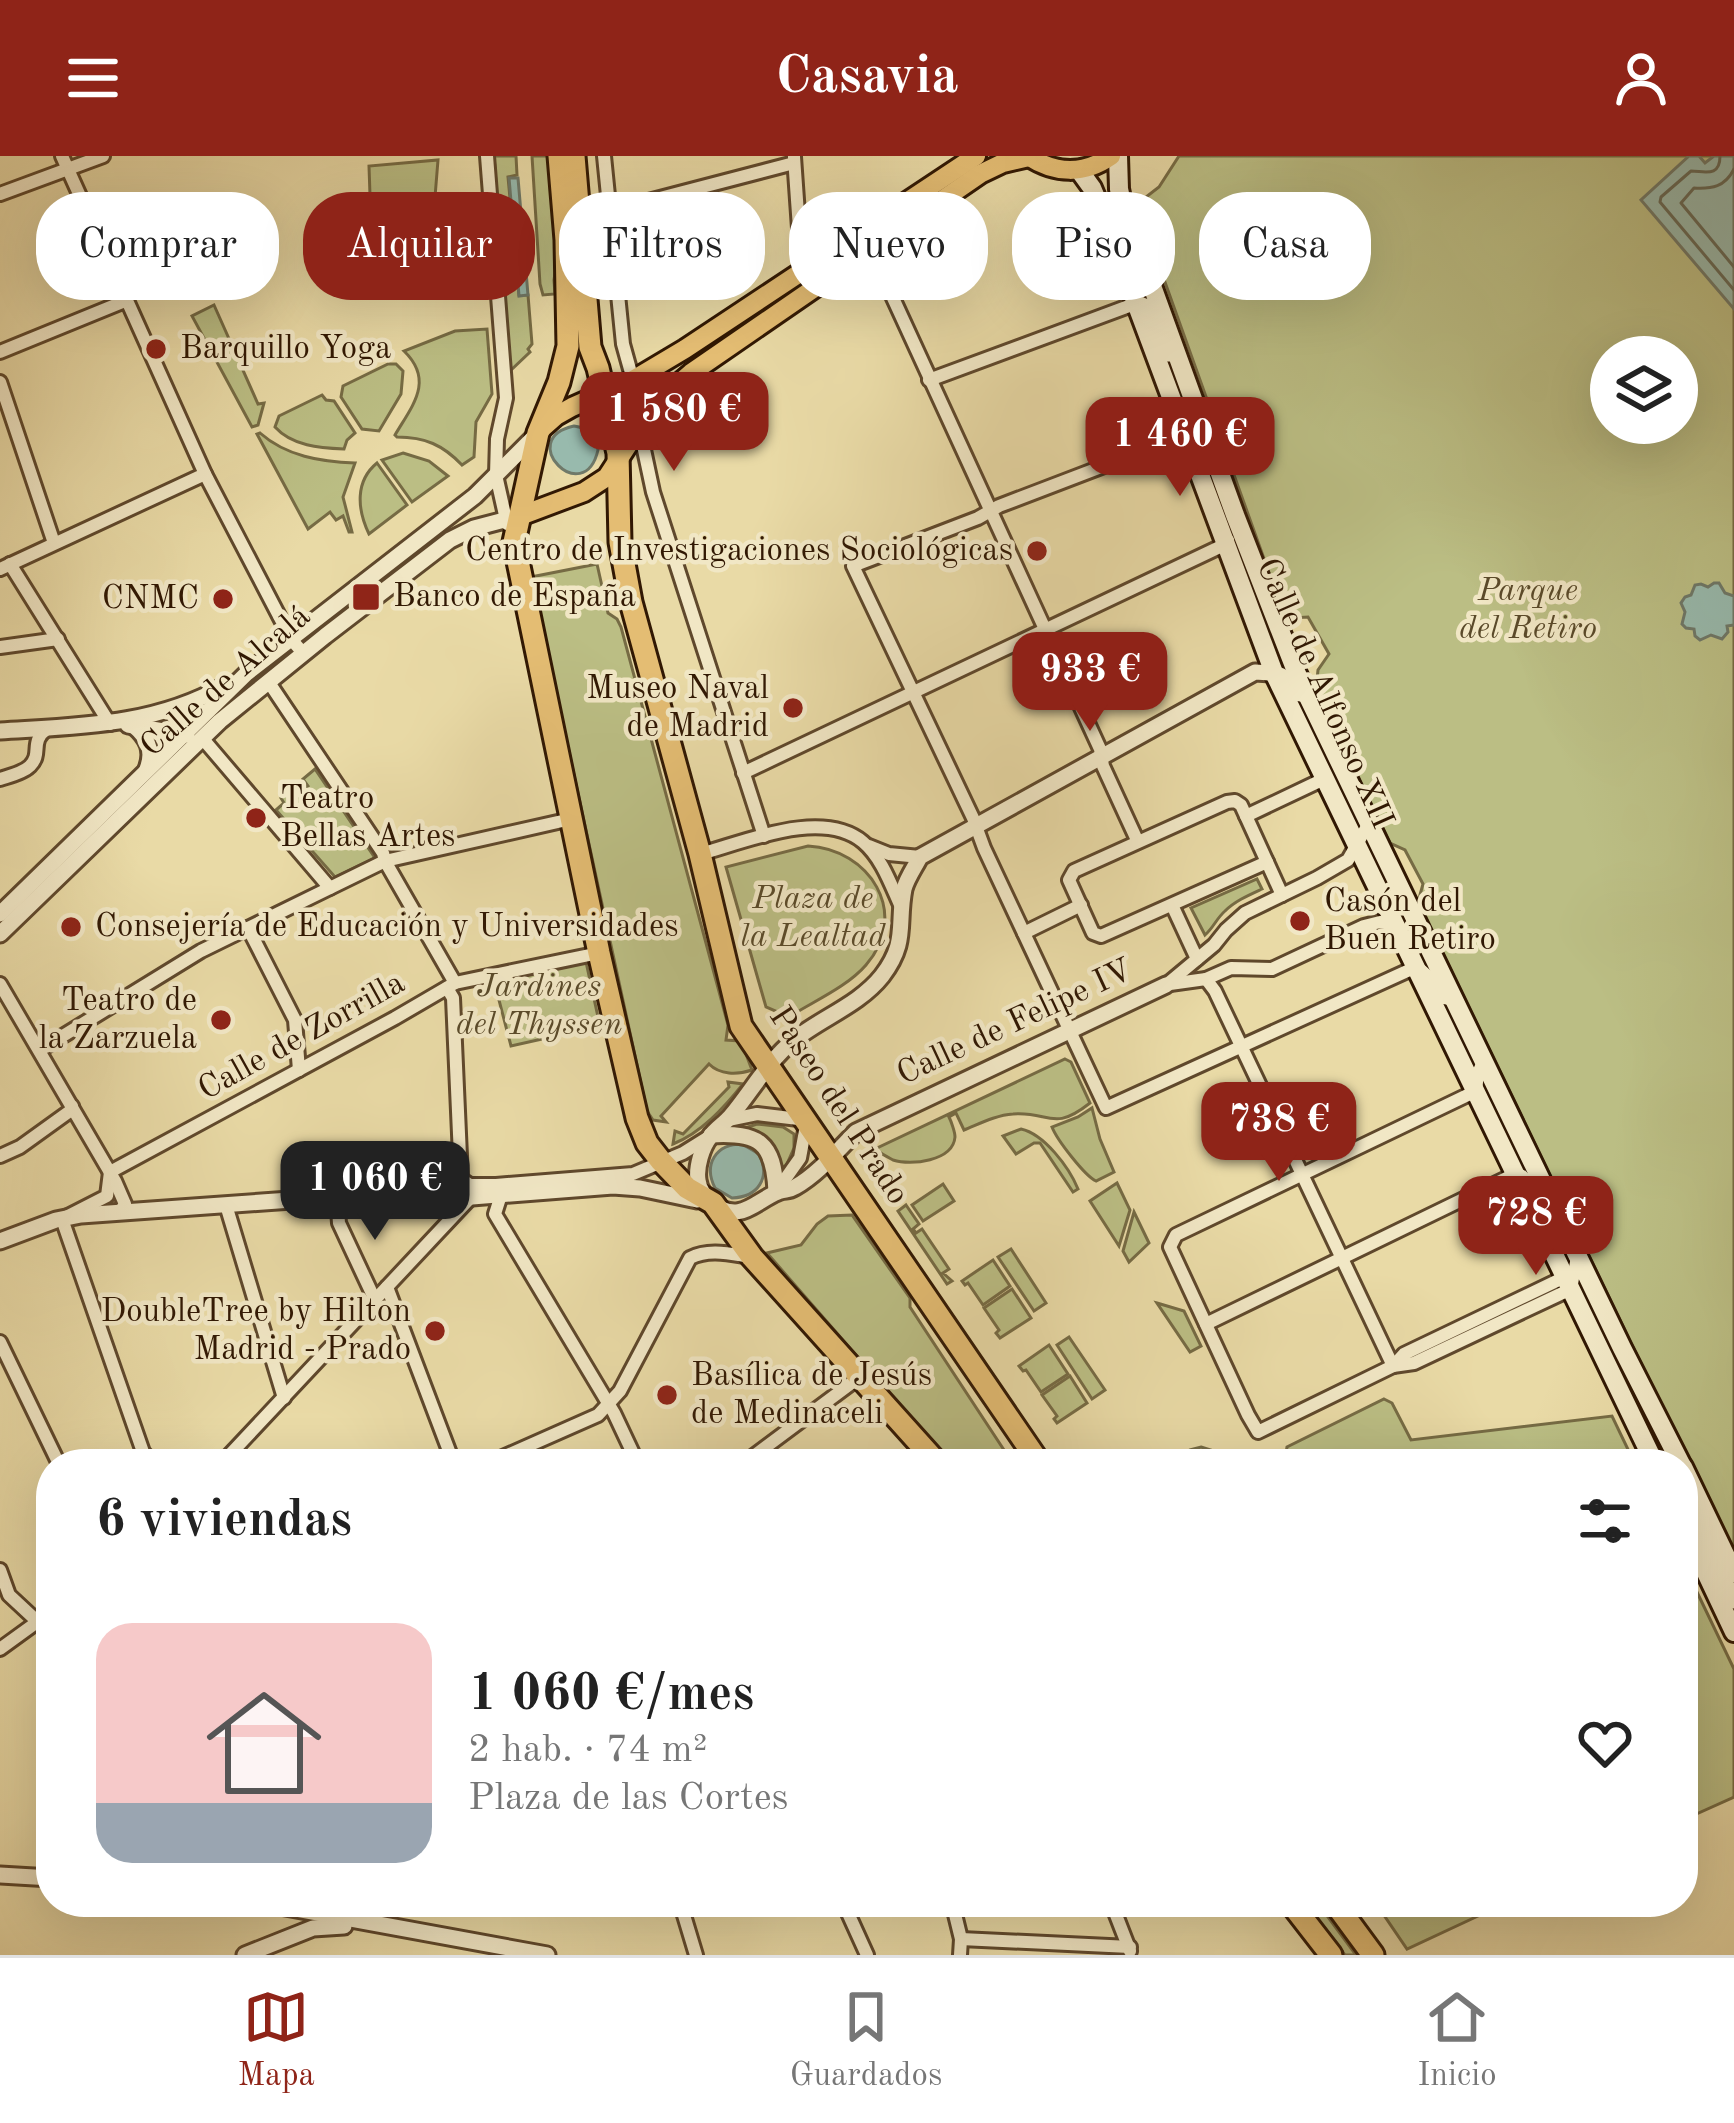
<!DOCTYPE html>
<html lang="es">
<meta charset="utf-8">
<style>
:root{--surface:#fff;--page:#f6f6f6;--text:#222;--muted:#767676;--line:#e0e0e0;--accent:#8f2418}
body{margin:0;font-family:"Old Standard TT",serif;background:var(--page);color:var(--text);height:100vh;display:flex;flex-direction:column;font-size:45px;white-space:nowrap}
*{box-sizing:border-box;margin:0}
p{font-size:39px;color:var(--muted)}
.icon{flex:none;width:66px;height:66px;fill:none;stroke:currentColor;stroke-width:2;stroke-linecap:round;stroke-linejoin:round}
.map{position:relative;flex:1;overflow:hidden}
.panel{position:absolute;left:36px;top:1293px;width:1662px;height:468px;display:flex;flex-direction:column;background:var(--surface);border-radius:48px;box-shadow:0 12px 48px #0002}
.panel>*{flex:none}
.guide{position:absolute;left:36px;top:36px;width:1662px;height:108px;display:flex;gap:24px}
.controls{position:absolute;left:1590px;top:180px;display:grid;gap:24px}
.controls a{display:grid;place-items:center;width:108px;height:108px;border-radius:50%;background:var(--surface);box-shadow:0 12px 48px #0002;font-size:60px}
.price{position:absolute;translate:-50% -102px;padding:0 27px;border-radius:24px;background:var(--accent);color:#fff;font-size:39px;line-height:78px;filter:drop-shadow(0 3px 6px #0008)}
.price::after{content:'';position:absolute;left:50%;top:72px;width:36px;height:27px;margin-left:-18px;background:inherit;clip-path:polygon(0 0,100% 0,50% 100%)}
.price.active{background:#222;color:#fff}
ul{padding:0;list-style:none}
li{display:flex;align-items:center;gap:36px;height:300px;padding:0 60px}
li span{display:grid;place-items:center;flex:none;width:336px;height:240px;border-radius:36px;color:#555}
li>.icon{margin-inline-start:auto}
span .icon{width:144px;height:144px;fill:#fffc;stroke-width:1}
li b{font-size:51px}
h2{display:flex;justify-content:space-between;align-items:center;height:144px;padding:0 60px;font-size:51px}
.tag{padding:0 42px;border-radius:48px;background:var(--surface);box-shadow:0 12px 48px #0002;font-size:42px;line-height:108px}
.tag.active{background:var(--accent);color:#fff}
header{display:flex;justify-content:space-between;align-items:center;height:156px;padding:0 60px;background:var(--accent);color:#fff;font-size:54px;font-weight:700}
.tab-bar{display:flex;justify-content:space-around;align-items:center;height:168px;border-top:3px solid var(--line);background:var(--surface);font-size:33px;color:var(--muted)}
.tab-bar a{display:grid;justify-items:center;gap:6px}
.tab-bar .active{color:var(--accent)}
.map>svg:first-child{display:block}
.green{fill:#bbbe84;stroke:#766b44;stroke-width:3;fill-rule:evenodd}
.water{fill:#98baad;stroke:#6f7969;stroke-width:3}
.lines{fill:none;stroke-linecap:round;stroke-linejoin:round}
.shore{stroke:#646958;stroke-width:3}
.minor-casing{stroke:#5f482c;stroke-width:18}
.tertiary-casing{stroke:#5f482c;stroke-width:21}
.secondary-casing{stroke:#311803;stroke-width:24}
.primary-casing{stroke:#311803;stroke-width:24}
.trunk-casing{stroke:#311803;stroke-width:27}
.minor{stroke:#f1e7c5;stroke-width:12}
.tertiary{stroke:#f1e7c5;stroke-width:15}
.secondary{stroke:#f1e7c5;stroke-width:18}
.primary{stroke:#e4bd73;stroke-width:18}
.trunk{stroke:#e4bd73;stroke-width:21}
.poi-dot{fill:#8f2418;stroke:#f1e7c5;stroke-width:4.5}
.labels{text-anchor:middle;dominant-baseline:central;stroke-width:9;stroke-linejoin:round;paint-order:stroke}
.poi-label{font-size:33px;fill:#311803;stroke:#f1e7c5;text-anchor:start}
.park-label{font-size:33px;font-style:italic;fill:#5a4a2a;stroke:#f1e7c5}
.street-label{font-size:33px;fill:#311803;stroke:#f1e7c5}
</style>
<header><svg class="icon" aria-label="menu" viewBox="0 0 24 24"><path d="M4 6h16M4 12h16M4 18h16"/></svg>Casavia<svg class="icon" aria-label="person" viewBox="0 0 24 24"><circle cx="12" cy="8" r="4"/><path d="M4 21q1-7 8-7t8 7"/></svg></header>
<div class="map">
<svg width="1734" height="1799" viewBox="0 0 1734 1799">
<rect width="100%" height="100%" fill="#e9daa6"/>
<filter id="stains"><feTurbulence type="fractalNoise" baseFrequency=".00167" numOctaves="4"/><feColorMatrix values="0 0 0 0 .2 0 0 0 0 .09 0 0 0 0 .02 0 0 0 .5 -.17"/></filter>
<radialGradient id="worn" r=".72"><stop offset=".6" stop-color="#630" stop-opacity="0"/><stop offset="1" stop-color="#630" stop-opacity=".3"/></radialGradient>
<g class="green">
<path d="M 494,0 L 516,0 L 517,19 L 508,21 L 519,139 L 528,139 L 532,188 L 528,193 L 530,196 L 510,215 Z"/>
<path d="M 532,0 L 548,0 L 557,105 L 554,124 L 555,138 L 543,139 L 540,128 Z"/>
<path d="M 1179,0 L 1734,0 L 1734,1400 L 1418,746 L 1423,728 L 1405,694 L 1390,687 L 1316,533 L 1318,514 L 1329,498 L 1308,461 L 1292,462 L 1282,453 L 1137,48 L 1159,31 ZM 1611,201 L 1677,201 L 1677,267 L 1611,267 Z"/>
<path d="M 438,4 L 435,41 L 370,39 L 369,10 Z"/>
<path d="M 677,48 L 689,94 L 677,99 L 683,122 L 675,127 L 666,123 L 665,118 L 653,119 L 649,113 L 643,114 L 639,120 L 628,121 L 624,69 L 629,59 Z"/>
<path d="M 214,149 L 258,248 L 264,247 L 258,269 L 252,271 L 192,160 Z"/>
<path d="M 487,173 L 492,238 L 476,266 L 474,301 L 462,309 C 443,289 425,281 397,281 L 395,279 C 412,250 435,225 404,195 L 455,175 Z"/>
<path d="M 388,208 L 396,208 L 403,215 L 401,238 L 379,275 L 362,273 L 341,241 L 343,230 Z"/>
<path d="M 322,239 L 326,244 L 334,245 L 355,277 L 347,284 L 344,293 C 320,292 292,290 275,271 L 279,260 Z"/>
<path d="M 260,277 C 286,300 321,306 355,307 L 343,341 L 352,376 L 349,376 L 343,360 L 336,364 L 330,356 L 308,373 L 257,278 Z"/>
<path d="M 403,297 L 429,305 L 448,320 L 412,346 L 382,304 Z"/>
<path d="M 377,307 L 407,349 L 369,378 C 357,353 355,325 377,307 Z"/>
<path d="M 597,408 L 608,457 L 617,463 L 621,471 L 728,869 L 726,884 L 741,885 L 752,914 C 737,919 720,919 709,908 L 661,960 L 666,966 L 653,964 L 647,955 L 531,421 Z"/>
<path d="M 315,613 L 375,702 L 335,721 L 276,654 L 284,647 L 281,642 L 288,636 L 294,642 L 308,630 L 303,623 Z"/>
<path d="M 808,690 C 869,693 911,757 866,809 C 847,831 814,845 789,861 L 766,851 L 726,711 Z"/>
<path d="M 1257,723 L 1262,733 C 1249,739 1235,745 1225,755 C 1216,763 1214,771 1205,779 L 1191,752 Z"/>
<path d="M 586,806 L 600,870 L 511,890 L 494,825 Z"/>
<path d="M 1065,903 L 1071,906 L 1090,947 C 1052,977 1050,955 1013,958 C 996,959 979,968 964,974 L 956,957 L 949,961 C 951,965 955,976 955,981 C 953,1005 911,1010 893,1004 C 889,1002 879,996 875,993 Z"/>
<path d="M 728,926 L 743,928 C 724,952 701,977 673,988 L 675,975 L 683,978 L 729,931 Z"/>
<path d="M 1092,952 L 1100,983 L 1114,1016 L 1096,1025 C 1085,1020 1057,984 1052,971 L 1078,961 Z"/>
<path d="M 757,968 L 783,971 L 794,978 L 794,992 L 786,1010 L 781,1011 C 775,990 765,980 745,972 Z"/>
<path d="M 1021,973 C 1044,978 1069,1011 1078,1033 L 1073,1036 L 1040,987 L 1034,987 L 1016,998 L 1003,980 Z"/>
<path d="M 1117,1027 L 1130,1054 L 1119,1090 L 1090,1045 Z"/>
<path d="M 943,1028 L 954,1045 L 923,1065 L 912,1049 Z"/>
<path d="M 906,1049 L 919,1068 L 913,1073 L 916,1077 L 922,1073 L 949,1113 L 943,1117 L 952,1125 L 947,1128 L 898,1055 Z"/>
<path d="M 1134,1056 L 1149,1087 L 1129,1106 L 1123,1095 Z"/>
<path d="M 852,1059 L 910,1142 L 910,1151 L 1006,1297 L 1016,1294 L 1017,1308 L 951,1308 L 767,1097 L 801,1089 L 817,1068 L 828,1060 Z"/>
<path d="M 1011,1093 L 1046,1147 L 1034,1155 L 998,1101 Z"/>
<path d="M 993,1104 L 1010,1130 L 983,1149 L 968,1127 L 965,1129 L 962,1125 Z"/>
<path d="M 1012,1133 L 1031,1162 L 1000,1182 L 996,1177 L 999,1174 L 984,1152 Z"/>
<path d="M 1157,1147 L 1184,1155 L 1201,1190 L 1190,1196 Z"/>
<path d="M 1069,1181 L 1105,1234 L 1092,1243 L 1057,1189 Z"/>
<path d="M 1049,1189 L 1068,1218 L 1041,1236 L 1026,1214 L 1023,1215 L 1019,1210 Z"/>
<path d="M 1070,1220 L 1087,1247 L 1057,1267 L 1054,1263 L 1057,1260 L 1042,1239 Z"/>
<path d="M 1384,1243 L 1392,1247 L 1411,1284 L 1612,1260 L 1635,1308 L 1293,1308 L 1286,1297 L 1287,1291 Z"/>
<path d="M 1201,1291 L 1217,1296 L 1225,1308 L 1169,1308 L 1190,1294 Z"/>
<path d="M 1683,1407 L 1734,1513 L 1734,1641 L 1683,1664 Z"/>
<path d="M 1302,1746 L 1317,1746 L 1356,1799 L 1345,1799 Z"/>
<path d="M 1375,1746 L 1508,1746 L 1407,1793 Z"/>
</g>
<g class="water">
<path d="M 1689,0 L 1699,0 L 1705,7 L 1714,0 L 1734,0 L 1734,153 L 1641,44 Z"/>
<path d="M 509,22 L 518,22 L 528,139 L 519,140 Z"/>
<path d="M 574,270 C 589,272 596,280 598,294 C 584,354 514,283 574,270 Z"/>
<path d="M 1714,427 L 1719,427 L 1725,437 L 1734,440 L 1734,469 L 1727,470 L 1728,476 L 1722,483 L 1711,479 L 1700,484 L 1695,480 L 1694,473 L 1686,472 L 1682,468 L 1685,456 L 1681,447 L 1685,441 L 1691,439 L 1695,429 L 1701,428 L 1708,431 Z"/>
<path d="M 742,988 L 759,998 C 771,1022 758,1041 732,1042 L 715,1032 C 703,1008 716,988 742,988 Z"/>
</g>
<g class="lines">
<g class="shore">
<path d="M 1720,0 C 1720,22 1704,15 1691,15 L 1661,41 L 1660,46 L 1734,134"/>
<path d="M 1734,13 C 1725,31 1712,33 1694,32 L 1681,47 L 1734,111"/>
</g>
<g class="minor-casing">
<g id="minor">
<path d="M 62,0 L 205,318 L 291,483 L 303,497"/>
<path d="M 487,0 L 506,242 L 497,283 L 496,319 L 507,368"/>
<path d="M 604,0 L 623,188 L 633,224 L 640,275 L 653,336 L 764,680"/>
<path d="M 794,1 L 802,115"/>
<path d="M 0,38 L 103,0"/>
<path d="M 610,55 L 794,7"/>
<path d="M 871,94 L 1100,593 L 1103,610 L 1137,684"/>
<path d="M 0,196 L 125,145"/>
<path d="M 929,224 L 1137,147"/>
<path d="M 0,226 L 54,387"/>
<path d="M 1185,279 L 999,350 L 978,362 L 853,410 L 973,662 L 984,692 L 1106,952 L 1416,811"/>
<path d="M 10,408 L 110,568"/>
<path d="M 0,413 L 205,318"/>
<path d="M 0,491 L 58,483"/>
<path d="M 268,525 L 383,697 L 385,705 L 455,827"/>
<path d="M 203,583 L 330,732"/>
<path d="M 743,617 L 1226,388 L 1228,384"/>
<path d="M 0,623 C 9,620 23,617 30,610 C 43,597 29,586 47,573"/>
<path d="M 1235,645 L 1241,649 L 1267,706 L 1101,780 L 1093,777 L 1069,724 L 1074,715 L 1227,646 Z"/>
<path d="M 1246,660 L 1324,623"/>
<path d="M 869,690 L 889,698 L 920,701"/>
<path d="M 700,698 C 745,686 822,652 863,686 C 882,702 891,729 901,751"/>
<path d="M 1267,706 L 1282,739"/>
<path d="M 1172,749 L 1197,803"/>
<path d="M 248,772 L 295,864 L 299,914"/>
<path d="M 1024,777 L 1081,749"/>
<path d="M 1206,823 L 1215,835 L 1393,1210"/>
<path d="M 0,828 L 115,1025 L 125,1048 L 119,1057"/>
<path d="M 1170,828 L 1206,823 L 1231,812 L 1272,813 L 1364,770 L 1380,766 L 1396,769"/>
<path d="M 1166,829 L 1214,789 L 1226,774 L 1245,757 L 1317,722 L 1348,704 L 1369,667"/>
<path d="M 447,832 L 453,842 L 461,1023"/>
<path d="M 40,894 L 201,795 L 385,705 L 571,663"/>
<path d="M 1483,906 L 1478,917 L 1476,935 L 1176,1079 L 1170,1091 L 1248,1259 L 1258,1276 L 1393,1210 L 1414,1207 L 1571,1133 L 1577,1101"/>
<path d="M 728,964 L 757,958 L 807,964 L 800,1002 L 776,1036"/>
<path d="M 0,1000 L 20,991 L 70,955 L 72,950"/>
<path d="M 110,1016 L 395,862 L 455,827 L 599,797"/>
<path d="M 110,1016 L 107,1040 L 62,1063 L 143,1296 L 154,1308"/>
<path d="M 461,1023 L 470,1029 L 496,1029 L 633,1018 L 683,997 L 707,982"/>
<path d="M 501,1039 L 495,1058 L 614,1257 L 638,1308"/>
<path d="M 337,1041 L 339,1067 L 375,1144"/>
<path d="M 226,1049 L 284,1242"/>
<path d="M 387,1131 L 454,1308"/>
<path d="M 1206,1168 L 1517,1017"/>
<path d="M 0,1186 L 59,1308"/>
<path d="M 1394,1209 L 1404,1198 L 1565,1121"/>
<path d="M 221,1308 L 476,1036 L 496,1029"/>
<path d="M 487,1308 L 598,1259 L 620,1235 L 690,1102 C 709,1092 731,1098 751,1101"/>
<path d="M 743,1308 L 861,1220"/>
<path d="M 0,1414 L 9,1439 L 38,1466"/>
<path d="M 0,1493 L 51,1456"/>
<path d="M 680,1746 L 696,1799"/>
<path d="M 843,1746 L 867,1799"/>
<path d="M 952,1746 L 961,1783 L 960,1799"/>
<path d="M 1111,1746 L 1130,1795"/>
<path d="M 961,1783 L 1130,1791"/>
</g>
</g>
<g class="tertiary-casing">
<g id="tertiary">
<path d="M 1137,147 L 1150,152 L 1168,198"/>
<path d="M 128,569 L 187,579"/>
<path d="M 134,570 C 148,582 154,595 147,613"/>
<path d="M 0,575 C 78,570 154,570 224,530"/>
<path d="M 0,758 L 247,517 L 475,340 L 536,279"/>
<path d="M 0,778 L 220,565 L 325,480 L 450,384 L 474,372 L 520,360"/>
<path d="M 1420,815 L 1437,830 L 1442,840 L 1453,842"/>
<path d="M 1166,829 L 856,976 C 838,994 818,1018 795,1031 C 787,1036 787,1032 778,1036 C 755,1045 740,1069 712,1047 C 705,1041 699,1033 698,1024 C 696,1011 702,991 710,981 C 715,973 724,968 730,961 C 751,936 768,905 794,884 C 821,862 859,849 882,820 C 908,786 897,769 904,733 C 907,722 915,711 920,701 L 1255,516 C 1278,517 1285,516 1296,537 L 1307,539"/>
<path d="M 711,979 C 759,976 774,986 776,1036"/>
<path d="M 1521,1021 L 1534,1033 L 1542,1048 L 1552,1048"/>
<path d="M 0,1085 L 56,1064 L 81,1059 L 445,1033 L 472,1041 L 613,1030 L 640,1032 L 697,1044"/>
<path d="M 1683,1334 L 1734,1445"/>
<path d="M 0,1719 L 51,1722"/>
<path d="M 258,1746 L 547,1799"/>
<path d="M 245,1799 L 313,1772 L 344,1770"/>
</g>
</g>
<g class="secondary-casing">
<g id="secondary">
<path d="M 1118,0 L 1119,33 L 1122,47 L 1235,359 L 1297,518 L 1622,1192 L 1681,1308"/>
<path d="M 1079,14 L 1092,32 L 1102,56 L 1274,517 L 1655,1308"/>
<path d="M 1683,1311 L 1734,1417"/>
<path d="M 1683,1368 L 1734,1476"/>
</g>
</g>
<g class="primary-casing">
<g id="primary">
<path d="M 1028,0 C 1055,18 1084,19 1111,0"/>
<path d="M 539,275 L 556,260 L 572,251 L 633,224 L 685,193 L 976,0"/>
<path d="M 520,360 L 584,336 L 607,321 L 654,249 L 691,217 L 980,18 L 1003,7 L 1029,1"/>
</g>
</g>
<g class="trunk-casing">
<g id="trunk">
<path d="M 559,0 L 566,84 L 568,190 L 559,226 L 538,277 L 514,386 L 599,797 L 637,962 L 647,987 L 661,1005 L 687,1032 L 713,1047 L 752,1101 L 938,1308"/>
<path d="M 574,0 L 590,191 L 598,212 L 618,297 L 620,386 L 631,446 L 700,698 L 741,870 L 1040,1308"/>
<path d="M 1290,1746 L 1331,1799"/>
<path d="M 1334,1746 L 1373,1799"/>
</g>
</g>
<use href="#minor" class="minor"/>
<use href="#tertiary" class="tertiary"/>
<use href="#secondary" class="secondary"/>
<use href="#primary" class="primary"/>
<use href="#trunk" class="trunk"/>
</g>
<g class="poi-dot">
<circle cx="156" cy="193" r="12"/>
<circle cx="1037" cy="395" r="12"/>
<rect x="351" y="426" width="30" height="30" rx="6"/>
<circle cx="223" cy="443" r="12"/>
<circle cx="793" cy="552" r="12"/>
<circle cx="256" cy="662" r="12"/>
<circle cx="1300" cy="765" r="12"/>
<circle cx="71" cy="771" r="12"/>
<circle cx="221" cy="864" r="12"/>
<circle cx="435" cy="1175" r="12"/>
<circle cx="667" cy="1239" r="12"/>
</g>
<g class="labels">
<g class="poi-label">
<text x="180" y="193">Barquillo Yoga</text>
<text x="1013" y="395" text-anchor="end">Centro de Investigaciones Sociológicas</text>
<text x="393" y="441">Banco de España</text>
<text x="199" y="443" text-anchor="end">CNMC</text>
<text x="769" y="533" text-anchor="end">Museo Naval<tspan x="769" dy="38">de Madrid</tspan></text>
<text x="280" y="643">Teatro<tspan x="280" dy="38">Bellas Artes</tspan></text>
<text x="1324" y="746">Casón del<tspan x="1324" dy="38">Buen Retiro</tspan></text>
<text x="95" y="771">Consejería de Educación y Universidades</text>
<text x="197" y="845" text-anchor="end">Teatro de<tspan x="197" dy="38">la Zarzuela</tspan></text>
<text x="411" y="1156" text-anchor="end">DoubleTree by Hilton<tspan x="411" dy="38">Madrid - Prado</tspan></text>
<text x="691" y="1220">Basílica de Jesús<tspan x="691" dy="38">de Medinaceli</tspan></text>
</g>
<g class="park-label">
<text x="1528" y="435">Parque<tspan x="1528" dy="38">del Retiro</tspan></text>
<text x="813" y="743">Plaza de<tspan x="813" dy="38">la Lealtad</tspan></text>
<text x="539" y="831">Jardines<tspan x="539" dy="38">del Thyssen</tspan></text>
</g>
<g class="street-label">
<text transform="translate(226 526) rotate(-41)">Calle de Alcalá</text>
<text transform="translate(1324 538) rotate(66)">Calle de Alfonso XII</text>
<text transform="translate(1015 867) rotate(-25)">Calle de Felipe IV</text>
<text transform="translate(302 881) rotate(-29)">Calle de Zorrilla</text>
<text transform="translate(838 950) rotate(57)">Paseo del Prado</text>
</g>
</g>
<rect width="100%" height="100%" filter="url(#stains)"/>
<rect width="100%" height="100%" fill="url(#worn)"/>
</svg>
<div class="controls">
<a><svg class="icon" aria-label="layers" viewBox="0 0 24 24"><path d="M12 4l9 5-9 5-9-5zM3 14l9 5 9-5"/></svg></a>
</div>
<b class="price" style="left:674px;top:318px">1 580 €</b>
<b class="price" style="left:1180px;top:343px">1 460 €</b>
<b class="price" style="left:1090px;top:578px">933 €</b>
<b class="price" style="left:1279px;top:1028px">738 €</b>
<b class="price active" style="left:375px;top:1087px">1 060 €</b>
<b class="price" style="left:1536px;top:1122px">728 €</b>
<div class="guide">
<a class="tag">Comprar</a>
<a class="tag active">Alquilar</a>
<a class="tag">Filtros</a>
<a class="tag">Nuevo</a>
<a class="tag">Piso</a>
<a class="tag">Casa</a>
</div>
<section class="panel">
<h2>6 viviendas<svg class="icon" aria-label="filters" viewBox="0 0 24 24"><path d="M4 7h16M4 17h16"/><circle cx="9" cy="7" r="2"/><circle cx="15" cy="17" r="2"/></svg></h2>
<ul>
<li><span style="background:linear-gradient(#f6c9c9 75%,#9aa5b1 0)"><svg class="icon" aria-label="home" viewBox="0 0 24 24"><path d="M3 11l9-7 9 7M6 9v11h12V9"/></svg></span><div><b>1 060 €/mes</b><p>2 hab. · 74 m²</p><p>Plaza de las Cortes</p></div><svg class="icon" aria-label="heart" viewBox="0 0 24 24"><path d="M12 20l-8-8c-3-5 5-10 8-4 3-6 11-1 8 4z"/></svg></li>
</ul>
</section>
</div>
<nav class="tab-bar">
<a class="active"><svg class="icon" aria-label="map" viewBox="0 0 24 24"><path d="M3 6l6-2 6 2 6-2v14l-6 2-6-2-6 2zM9 4v14M15 6v14"/></svg>Mapa</a>
<a><svg class="icon" aria-label="saved" viewBox="0 0 24 24"><path d="M7 4h10v16l-5-4-5 4z"/></svg>Guardados</a>
<a><svg class="icon" aria-label="home" viewBox="0 0 24 24"><path d="M3 11l9-7 9 7M6 9v11h12V9"/></svg>Inicio</a>
</nav>
